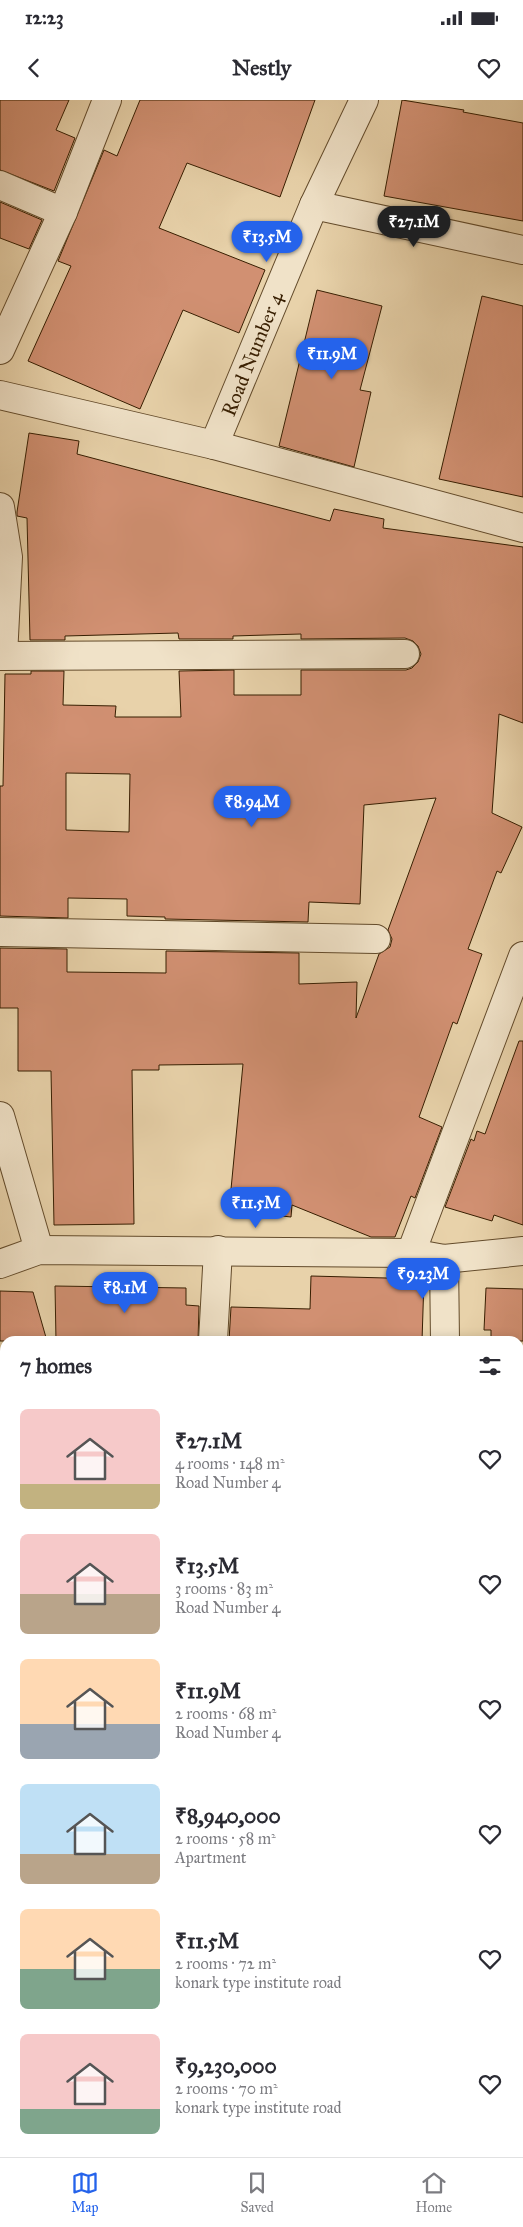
<!DOCTYPE html>
<meta charset="utf-8">
<style>
:root{--surface:#fff;--page:#f2f2f3;--text:#2b2b33;--muted:#7c7c81;--line:#e1e1e2;--accent:#2563eb}
body{margin:0;font-family:"IM FELL Great Primer",serif;background:var(--page);color:var(--text);height:100vh;display:flex;flex-direction:column;font-size:19px;white-space:nowrap}
*{box-sizing:border-box;margin:0}
p{font-size:16px;color:var(--muted)}
.icon{flex:none;width:28px;height:28px;fill:none;stroke:currentColor;stroke-width:2;stroke-linecap:round;stroke-linejoin:round}
.map{position:relative;flex:1;overflow:hidden}
.side{position:absolute;left:0px;top:1236px;width:524px;height:821px;display:flex;flex-direction:column;background:var(--surface);border-radius:15px 15px 0 0;box-shadow:0 2px 12px #0003}
.side>*{flex:none}
.price{position:absolute;translate:-50% -42px;padding:0 11px;border-radius:18px;background:var(--accent);color:#fff;font-size:16px;line-height:32px;filter:drop-shadow(0 1px 2px #0008)}
.price::after{content:'';position:absolute;left:50%;top:30px;width:15px;height:11px;margin-left:-8px;background:inherit;clip-path:polygon(0 0,100% 0,50% 100%)}
.price.current{background:#222;color:#fff}
ul{padding:0;list-style:none}
li{display:flex;align-items:center;gap:15px;height:125px;padding:0 20px}
li span{display:grid;place-items:center;flex:none;width:140px;height:100px;border-radius:8px;color:#555}
li>.icon{margin-inline-start:auto}
span .icon{width:60px;height:60px;fill:#fffc;stroke-width:1}
li b{font-size:21px}
h2{display:flex;justify-content:space-between;align-items:center;height:60px;padding:0 20px;font-size:21px}
.status{display:flex;justify-content:space-between;align-items:center;height:35px;padding:0 25px;background:var(--surface);direction:ltr}
.status svg{height:14px;fill:currentColor}
header{display:flex;justify-content:space-between;align-items:center;height:65px;padding:0 20px;background:var(--surface);font-size:22px;font-weight:700}
.dock{display:flex;justify-content:space-around;align-items:center;height:70px;border-top:1px solid var(--line);background:var(--surface);font-size:14px;color:var(--muted)}
.dock a{display:grid;justify-items:center;gap:2px}
.dock .current{color:var(--accent)}
.map>svg:first-child{display:block}
.building{fill:#d19072;stroke:#371e01;fill-rule:evenodd}
.lines{fill:none;stroke-linecap:round;stroke-linejoin:round}
.street-casing{stroke:#634b2b;stroke-width:30}
.street{stroke:#f0e2c8;stroke-width:28}
.labels{text-anchor:middle;dominant-baseline:central;stroke-width:5;stroke-linejoin:round;paint-order:stroke}
.street-label{font-size:20px;fill:#371e01;stroke:#f0e2c8}
</style>
<div class="status"><b>12:23</b><svg viewBox="0 0 49 12"><path d="M0 12V9h3v3zM5 12V6h3v6zM10 12V3h3v9zM15 12V0h3v12zM26 1h20v11H26zM47 4h2v5h-2z"/></svg></div>
<header><svg class="icon" aria-label="back" viewBox="0 0 24 24"><path d="M15 5l-7 7 7 7"/></svg>Nestly<svg class="icon" aria-label="heart" viewBox="0 0 24 24"><path d="M12 20l-8-8c-3-5 5-10 8-4 3-6 11-1 8 4z"/></svg></header>
<div class="map">
<svg width="523" height="2057" viewBox="0 0 523 2057">
<rect width="100%" height="100%" fill="#e8d2aa"/>
<filter id="stains"><feTurbulence type="fractalNoise" baseFrequency=".004" numOctaves="4"/><feColorMatrix values="0 0 0 0 .2 0 0 0 0 .09 0 0 0 0 .02 0 0 0 .5 -.17"/></filter>
<radialGradient id="worn" r=".72"><stop offset=".6" stop-color="#630" stop-opacity="0"/><stop offset="1" stop-color="#630" stop-opacity=".3"/></radialGradient>
<g class="building">
<path d="M 0,0 L 69,0 L 56,30 L 75,38 L 54,91 L 0,70 Z"/>
<path d="M 140,0 L 315,0 L 280,97 L 187,63 L 159,128 L 265,170 L 239,233 L 183,210 L 140,309 L 28,261 L 71,166 L 58,161 L 104,50 L 117,56 Z"/>
<path d="M 402,0 L 464,10 L 463,12 L 523,23 L 523,121 L 384,96 Z"/>
<path d="M 0,102 L 42,120 L 29,149 L 0,138 Z"/>
<path d="M 317,190 L 382,206 L 360,290 L 371,292 L 354,367 L 279,346 Z"/>
<path d="M 482,196 L 523,206 L 523,397 L 439,379 Z"/>
<path d="M 29,333 L 79,341 L 77,354 L 330,421 L 334,409 L 384,419 L 383,428 L 523,447 L 523,623 L 499,614 L 492,713 L 522,727 L 501,773 L 497,771 L 468,849 L 482,854 L 457,924 L 453,922 L 419,1017 L 442,1027 L 415,1098 L 411,1096 L 395,1137 L 371,1137 L 292,1105 L 291,1117 L 229,1110 L 243,964 L 159,965 L 159,970 L 132,970 L 134,1124 L 54,1125 L 51,971 L 18,971 L 18,908 L 0,908 L 0,848 L 67,849 L 67,872 L 166,873 L 166,851 L 299,853 L 299,884 L 357,882 L 356,918 L 379,854 L 390,847 L 392,839 L 388,830 L 436,698 L 364,705 L 360,804 L 309,802 L 308,822 L 165,819 L 165,817 L 127,816 L 127,799 L 68,798 L 68,818 L 0,816 L 0,686 L 3,686 L 5,574 L 31,574 L 31,571 L 64,571 L 63,605 L 116,606 L 115,617 L 181,617 L 179,571 L 234,570 L 234,595 L 301,595 L 301,570 L 406,570 L 412,568 L 418,562 L 421,554 L 418,546 L 413,541 L 405,538 L 301,539 L 301,534 L 233,536 L 233,539 L 179,539 L 178,533 L 65,536 L 65,540 L 30,540 L 27,418 L 17,416 L 17,412 ZM 66,673 L 130,674 L 129,732 L 66,730 Z"/>
<path d="M 519,941 L 523,941 L 523,1125 L 494,1115 L 492,1121 L 445,1107 L 471,1039 L 474,1041 L 477,1031 L 485,1034 Z"/>
<path d="M 311,1176 L 424,1179 L 422,1241 L 229,1241 L 231,1207 L 310,1209 Z"/>
<path d="M 55,1186 L 186,1188 L 186,1205 L 199,1206 L 198,1241 L 56,1241 Z"/>
<path d="M 486,1188 L 523,1189 L 523,1241 L 491,1241 L 491,1230 L 484,1230 Z"/>
<path d="M 0,1191 L 33,1192 L 47,1241 L 0,1241 Z"/>
</g>
<g class="lines">
<g class="street-casing">
<g id="street">
<path d="M 0,85 L 63,112"/>
<path d="M 314,105 L 523,150"/>
<path d="M 0,250 L 63,112 L 107,0"/>
<path d="M 0,295 L 214,345 L 523,428"/>
<path d="M 214,345 L 314,105 L 364,0"/>
<path d="M 0,407 L 8,457 L 3,556"/>
<path d="M 0,556 L 405,554"/>
<path d="M 0,832 L 376,839"/>
<path d="M 0,1016 L 39,1150"/>
<path d="M 411,1153 L 523,856"/>
<path d="M 444,1159 L 445,1241"/>
<path d="M 0,1164 L 39,1150 L 411,1153 L 444,1159 L 523,1151"/>
<path d="M 213,1241 L 218,1150"/>
<path d="M 0,1654 L 5,1655"/>
<path d="M 0,1956 L 5,1956"/>
<path d="M 446,2052 L 446,2057"/>
<path d="M 177,2057 L 177,2052"/>
</g>
</g>
<use href="#street" class="street"/>
</g>
<g class="labels">
<g class="street-label">
<text transform="translate(252 254) rotate(-68)">Road Number 4</text>
</g>
</g>
<rect width="100%" height="100%" filter="url(#stains)"/>
<rect width="100%" height="100%" fill="url(#worn)"/>
</svg>
<b class="price current" style="left:414px;top:148px">₹27.1M</b>
<b class="price" style="left:267px;top:163px">₹13.5M</b>
<b class="price" style="left:332px;top:280px">₹11.9M</b>
<b class="price" style="left:252px;top:728px">₹8.94M</b>
<b class="price" style="left:256px;top:1129px">₹11.5M</b>
<b class="price" style="left:423px;top:1200px">₹9.23M</b>
<b class="price" style="left:125px;top:1214px">₹8.1M</b>
<section class="side">
<h2>7 homes<svg class="icon" aria-label="filters" viewBox="0 0 24 24"><path d="M4 7h16M4 17h16"/><circle cx="9" cy="7" r="2"/><circle cx="15" cy="17" r="2"/></svg></h2>
<ul>
<li><span style="background:linear-gradient(#f6c9c9 75%,#c2b280 0)"><svg class="icon" aria-label="home" viewBox="0 0 24 24"><path d="M3 11l9-7 9 7M6 9v11h12V9"/></svg></span><div><b>₹27.1M</b><p>4 rooms · 148 m²</p><p>Road Number 4</p></div><svg class="icon" aria-label="heart" viewBox="0 0 24 24"><path d="M12 20l-8-8c-3-5 5-10 8-4 3-6 11-1 8 4z"/></svg></li>
<li><span style="background:linear-gradient(#f6c9c9 60%,#b9a48a 0)"><svg class="icon" aria-label="home" viewBox="0 0 24 24"><path d="M3 11l9-7 9 7M6 9v11h12V9"/></svg></span><div><b>₹13.5M</b><p>3 rooms · 83 m²</p><p>Road Number 4</p></div><svg class="icon" aria-label="heart" viewBox="0 0 24 24"><path d="M12 20l-8-8c-3-5 5-10 8-4 3-6 11-1 8 4z"/></svg></li>
<li><span style="background:linear-gradient(#ffd9b3 65%,#9aa5b1 0)"><svg class="icon" aria-label="home" viewBox="0 0 24 24"><path d="M3 11l9-7 9 7M6 9v11h12V9"/></svg></span><div><b>₹11.9M</b><p>2 rooms · 68 m²</p><p>Road Number 4</p></div><svg class="icon" aria-label="heart" viewBox="0 0 24 24"><path d="M12 20l-8-8c-3-5 5-10 8-4 3-6 11-1 8 4z"/></svg></li>
<li><span style="background:linear-gradient(#bfe0f5 70%,#b9a48a 0)"><svg class="icon" aria-label="home" viewBox="0 0 24 24"><path d="M3 11l9-7 9 7M6 9v11h12V9"/></svg></span><div><b>₹8,940,000</b><p>2 rooms · 58 m²</p><p>Apartment</p></div><svg class="icon" aria-label="heart" viewBox="0 0 24 24"><path d="M12 20l-8-8c-3-5 5-10 8-4 3-6 11-1 8 4z"/></svg></li>
<li><span style="background:linear-gradient(#ffd9b3 60%,#7fa58c 0)"><svg class="icon" aria-label="home" viewBox="0 0 24 24"><path d="M3 11l9-7 9 7M6 9v11h12V9"/></svg></span><div><b>₹11.5M</b><p>2 rooms · 72 m²</p><p>konark type institute road</p></div><svg class="icon" aria-label="heart" viewBox="0 0 24 24"><path d="M12 20l-8-8c-3-5 5-10 8-4 3-6 11-1 8 4z"/></svg></li>
<li><span style="background:linear-gradient(#f6c9c9 75%,#7fa58c 0)"><svg class="icon" aria-label="home" viewBox="0 0 24 24"><path d="M3 11l9-7 9 7M6 9v11h12V9"/></svg></span><div><b>₹9,230,000</b><p>2 rooms · 70 m²</p><p>konark type institute road</p></div><svg class="icon" aria-label="heart" viewBox="0 0 24 24"><path d="M12 20l-8-8c-3-5 5-10 8-4 3-6 11-1 8 4z"/></svg></li>
</ul>
</section>
</div>
<nav class="dock">
<a class="current"><svg class="icon" aria-label="map" viewBox="0 0 24 24"><path d="M3 6l6-2 6 2 6-2v14l-6 2-6-2-6 2zM9 4v14M15 6v14"/></svg>Map</a>
<a><svg class="icon" aria-label="saved" viewBox="0 0 24 24"><path d="M7 4h10v16l-5-4-5 4z"/></svg>Saved</a>
<a><svg class="icon" aria-label="home" viewBox="0 0 24 24"><path d="M3 11l9-7 9 7M6 9v11h12V9"/></svg>Home</a>
</nav>
